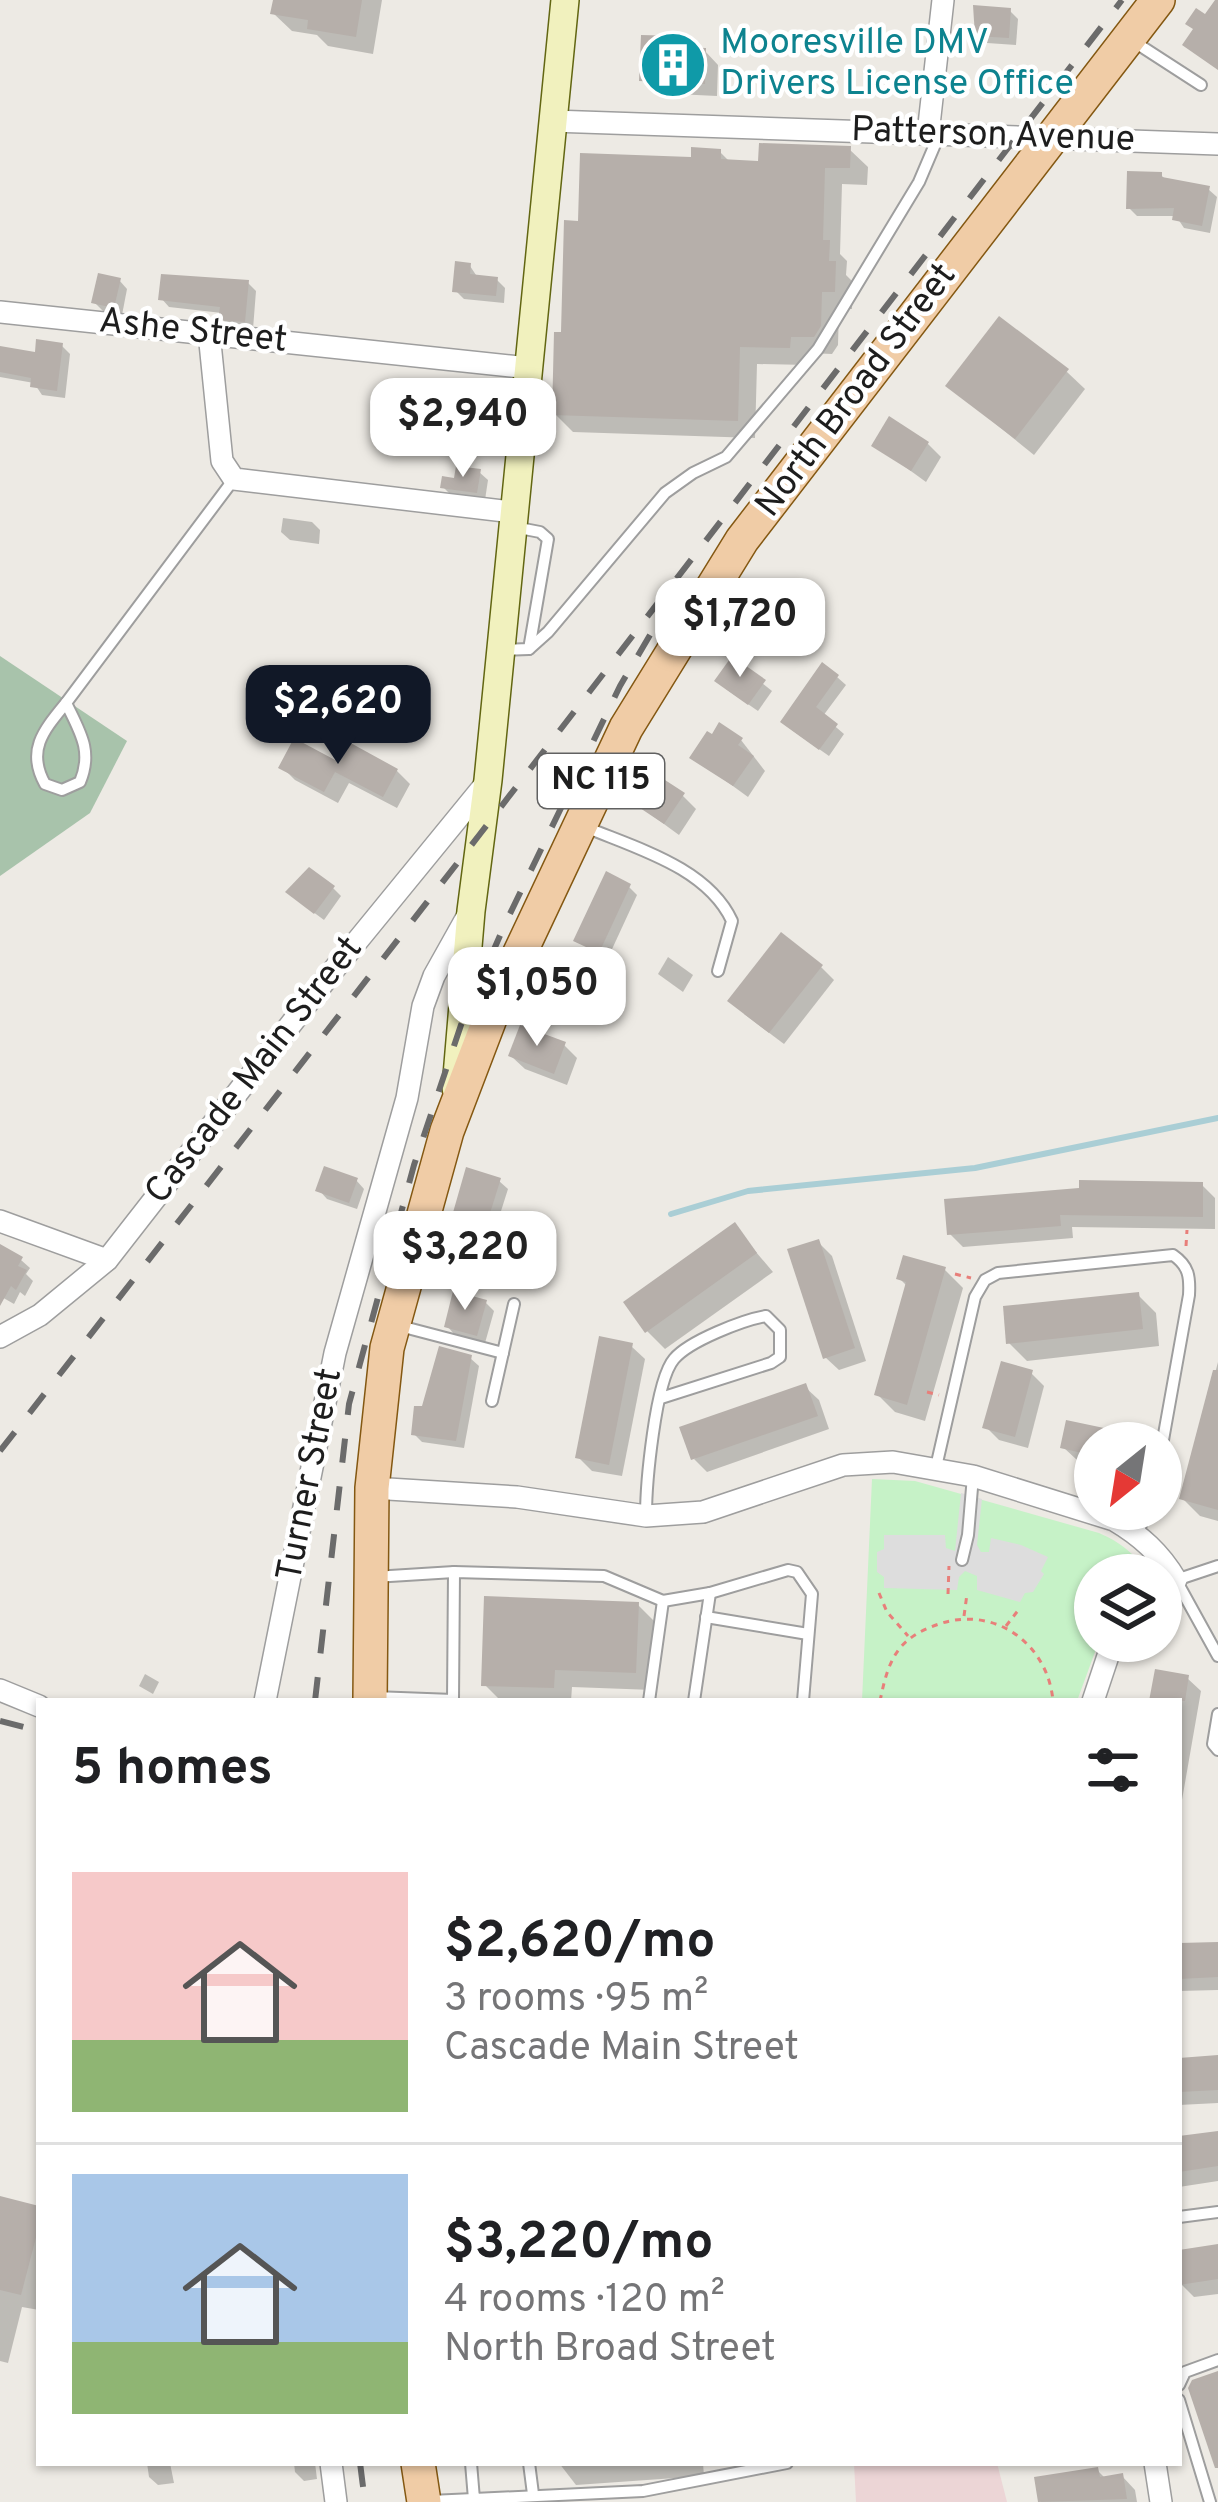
<!DOCTYPE html>
<meta charset="utf-8">
<style>
:root{--surface:#fff;--page:#f6f6f6;--text:#202124;--muted:#757577;--line:#e0e0e0;--accent:#111827}
body{margin:0;font-family:Overpass,sans-serif;background:var(--page);color:var(--text);height:100vh;display:flex;flex-direction:column;font-size:45px;white-space:nowrap}
*{box-sizing:border-box;margin:0}
p{font-size:39px;color:var(--muted)}
.icon{flex:none;width:66px;height:66px;fill:none;stroke:currentColor;stroke-width:2;stroke-linecap:round;stroke-linejoin:round}
.map{position:relative;flex:1;overflow:hidden}
.side{position:absolute;left:36px;top:1698px;width:1146px;height:768px;display:flex;flex-direction:column;background:var(--surface);border-radius:0px;box-shadow:0 3px 9px #0004}
.side>*{flex:none}
.needle{width:78px;rotate:210deg}
.buttons{position:absolute;left:1074px;top:1422px;display:grid;gap:24px}
.buttons a{display:grid;place-items:center;width:108px;height:108px;border-radius:50%;background:var(--surface);box-shadow:0 3px 9px #0004;font-size:60px}
.price{position:absolute;translate:-50% -102px;padding:0 27px;border-radius:24px;background:#fff;color:#222;font-size:39px;line-height:78px;filter:drop-shadow(0 3px 6px #0008)}
.price::after{content:'';position:absolute;left:50%;top:72px;width:36px;height:27px;margin-left:-18px;background:inherit;clip-path:polygon(0 0,100% 0,50% 100%)}
.price.active{background:var(--accent);color:#fff}
ul{padding:0;list-style:none}
li{display:flex;align-items:center;gap:36px;height:300px;padding:0 36px}
li+li{border-top:3px solid var(--line)}
li span{display:grid;place-items:center;flex:none;width:336px;height:240px;border-radius:0px;color:#555}
li>.icon{margin-inline-start:auto}
span .icon{width:144px;height:144px;fill:#fffc;stroke-width:1}
li b{font-size:51px}
h2{display:flex;justify-content:space-between;align-items:center;height:144px;padding:0 36px;font-size:51px}
.map>svg:first-child{display:block}
.commercial{fill:#ecd5d6}
.cemetery{fill:#a8c3ab}
.park{fill:#c6f2c7}
.parking{fill:#ddd}
.shadow{fill:#0003}
.lines{fill:none;stroke-linecap:round;stroke-linejoin:round}
.stream{stroke:#aaced5;stroke-width:6}
.building{fill:#b6afaa}
.lane-casing{stroke:#9e9e9e;stroke-width:14}
.street-casing{stroke:#9e9e9e;stroke-width:24}
.secondary-casing{stroke:#626612;stroke-width:30}
.primary-casing{stroke:#845812;stroke-width:36}
.path{stroke:#e87f7a;stroke-width:3;stroke-dasharray:6 6;stroke-linecap:butt}
.lane{stroke:#fff;stroke-width:10}
.street{stroke:#fff;stroke-width:21}
.secondary{stroke:#f1f1be;stroke-width:27}
.primary{stroke:#f0cca6;stroke-width:33}
.rail{stroke:#6b6b6b;stroke-width:6;stroke-dasharray:24 24;stroke-linecap:butt}
.labels{text-anchor:middle;dominant-baseline:central;stroke-width:9;stroke-linejoin:round;paint-order:stroke}
.shield{fill:#fff;stroke:#616161;stroke-width:3}
.shield-label{font-size:33px;font-weight:bold;fill:#1d1d1d}
.culture-label{font-size:36px;fill:#0d838f;stroke:#fff;text-anchor:start}
.street-label{font-size:36px;fill:#1d1d1d;stroke:#fff}
</style>
<div class="map">
<svg width="1218" height="2502" viewBox="0 0 1218 2502">
<rect width="100%" height="100%" fill="#edeae4"/>
<path class="commercial" d="M 854,2463 L 997,2463 L 1007,2502 L 856,2502 Z"/>
<path class="cemetery" d="M 0,656 L 127,741 L 90,813 L 0,876 Z"/>
<path class="park" d="M 872,1479 L 915,1481 L 1099,1533 C 1122,1543 1135,1554 1149,1575 L 1095,1575 L 1095,1641 L 1099,1641 L 1077,1701 L 862,1701 Z"/>
<path class="parking" d="M 961,1493 L 982,1499 L 977,1545 L 981,1552 L 989,1552 L 991,1538 L 1021,1545 L 1048,1557 L 1041,1571 L 1044,1574 L 1033,1592 L 1025,1593 L 1020,1602 L 977,1590 L 977,1576 L 965,1571 L 959,1577 L 957,1590 L 884,1588 L 884,1577 L 877,1572 L 877,1552 L 884,1549 L 884,1535 L 945,1535 L 946,1548 L 955,1551 Z"/>
<g class="shadow">
<path d="M 276,0 L 382,0 L 373,54 L 328,46 L 317,35 L 292,31 L 273,13 Z"/>
<path d="M 1010,11 L 1018,19 L 1016,45 L 987,43 L 978,34 Z"/>
<path d="M 678,39 L 689,51 L 705,51 L 718,65 L 717,96 L 655,93 L 642,79 Z"/>
<path d="M 849,149 L 868,167 L 867,185 L 842,184 L 840,254 L 847,261 L 846,275 L 853,282 L 852,309 L 839,309 L 838,345 L 832,354 L 808,353 L 808,365 L 757,364 L 755,438 L 573,432 L 555,414 L 580,224 L 694,160 L 720,152 L 731,163 L 761,164 Z"/>
<path d="M 1161,175 L 1167,181 L 1208,189 L 1217,197 L 1210,233 L 1184,228 L 1176,216 L 1137,216 L 1129,208 Z"/>
<path d="M 470,266 L 478,278 L 497,280 L 505,288 L 504,303 L 464,299 L 455,290 Z"/>
<path d="M 119,280 L 127,289 L 122,315 L 103,311 L 94,302 Z"/>
<path d="M 248,283 L 256,291 L 253,329 L 230,327 L 222,319 L 222,313 L 169,307 L 161,298 Z"/>
<path d="M 62,346 L 70,354 L 65,398 L 42,395 L 34,383 L 0,377 L 0,349 L 37,355 Z"/>
<path d="M 1067,372 L 1085,389 L 1034,455 L 949,386 Z"/>
<path d="M 476,391 L 485,400 L 483,418 L 443,414 L 434,406 Z"/>
<path d="M 928,444 L 941,457 L 926,482 L 875,445 Z"/>
<path d="M 479,472 L 488,480 L 485,500 L 452,496 L 443,487 Z"/>
<path d="M 283,518 L 312,522 L 320,530 L 319,544 L 290,540 L 281,532 Z"/>
<path d="M 752,622 L 802,622 L 811,630 L 796,653 Z"/>
<path d="M 733,660 L 772,691 L 758,711 L 726,689 Z"/>
<path d="M 837,677 L 846,685 L 823,716 L 844,734 L 829,756 L 792,730 Z"/>
<path d="M 741,740 L 765,771 L 748,797 L 693,757 Z"/>
<path d="M 338,765 L 397,771 L 410,784 L 397,808 L 349,783 L 338,803 L 295,780 L 282,767 Z"/>
<path d="M 683,796 L 696,809 L 679,835 L 631,800 Z"/>
<path d="M 629,887 L 637,895 L 607,960 L 577,940 Z"/>
<path d="M 333,888 L 341,896 L 324,920 L 297,900 Z"/>
<path d="M 668,957 L 693,975 L 683,992 L 658,974 Z"/>
<path d="M 821,967 L 834,980 L 784,1044 L 744,1014 Z"/>
<path d="M 593,985 L 602,994 L 592,1015 L 578,1009 L 575,1015 L 552,1000 Z"/>
<path d="M 564,1045 L 577,1058 L 567,1085 L 525,1069 L 511,1056 Z"/>
<path d="M 356,1180 L 364,1189 L 357,1209 L 327,1199 L 319,1190 Z"/>
<path d="M 499,1181 L 508,1189 L 495,1230 L 505,1239 L 500,1262 L 456,1251 L 448,1243 Z"/>
<path d="M 1202,1185 L 1215,1198 L 1215,1229 L 1072,1227 L 1073,1238 L 963,1247 L 950,1234 Z"/>
<path d="M 734,1226 L 773,1272 L 665,1349 L 647,1331 Z"/>
<path d="M 818,1242 L 832,1256 L 866,1361 L 839,1370 L 825,1357 Z"/>
<path d="M 0,1250 L 21,1260 L 30,1268 L 26,1274 L 33,1281 L 25,1296 L 20,1292 L 14,1304 L 0,1296 Z"/>
<path d="M 945,1270 L 963,1288 L 925,1421 L 895,1412 L 877,1394 L 908,1287 L 899,1278 Z"/>
<path d="M 1138,1295 L 1156,1313 L 1159,1346 L 1027,1361 L 1009,1343 Z"/>
<path d="M 485,1302 L 494,1311 L 485,1343 L 455,1335 L 447,1326 Z"/>
<path d="M 631,1346 L 645,1359 L 622,1476 L 592,1471 L 578,1457 Z"/>
<path d="M 470,1358 L 479,1366 L 464,1448 L 422,1442 L 414,1434 L 424,1410 Z"/>
<path d="M 1218,1362 L 1218,1521 L 1200,1516 L 1182,1498 Z"/>
<path d="M 1031,1373 L 1044,1386 L 1028,1448 L 999,1440 L 986,1427 Z"/>
<path d="M 805,1387 L 819,1400 L 829,1429 L 707,1472 L 694,1459 Z"/>
<path d="M 1116,1434 L 1125,1443 L 1095,1443 L 1095,1464 L 1077,1460 L 1063,1447 Z"/>
<path d="M 638,1605 L 656,1623 L 653,1690 L 572,1687 L 571,1701 L 501,1701 L 484,1684 Z"/>
<path d="M 145,1674 L 159,1682 L 153,1694 L 139,1686 Z"/>
<path d="M 1187,1678 L 1201,1691 L 1182,1800 L 1179,1799 L 1179,1701 L 1152,1701 Z"/>
<path d="M 1218,1945 L 1218,1990 L 1179,1991 L 1179,1946 Z"/>
<path d="M 1218,2058 L 1218,2103 L 1179,2105 L 1179,2061 Z"/>
<path d="M 1218,2134 L 1218,2181 L 1179,2187 L 1179,2139 Z"/>
<path d="M 0,2199 L 39,2209 L 39,2310 L 22,2307 L 8,2363 L 0,2361 Z"/>
<path d="M 1218,2247 L 1218,2294 L 1194,2297 L 1181,2284 L 1179,2253 Z"/>
<path d="M 147,2463 L 170,2463 L 174,2483 L 158,2485 L 149,2477 Z"/>
<path d="M 294,2463 L 315,2463 L 317,2479 L 304,2481 L 295,2472 Z"/>
<path d="M 559,2463 L 703,2463 L 704,2476 L 576,2485 Z"/>
<path d="M 1097,2470 L 1106,2479 L 1122,2476 L 1135,2490 L 1137,2502 L 1041,2502 L 1037,2479 Z"/>
</g>
<g class="lines">
<path class="stream" d="M 671,1214 L 748,1191 L 975,1168 L 1218,1118"/>
</g>
<g class="building">
<path d="M 273,0 L 362,0 L 356,37 L 307,29 L 308,20 L 270,14 Z"/>
<path d="M 1215,0 L 1218,0 L 1218,70 L 1182,45 L 1193,29 L 1185,24 L 1196,8 L 1205,14 Z"/>
<path d="M 973,5 L 1011,8 L 1009,38 L 975,36 Z"/>
<path d="M 641,35 L 679,36 L 679,47 L 706,48 L 705,84 L 639,81 Z"/>
<path d="M 759,143 L 851,146 L 850,168 L 825,168 L 823,240 L 830,240 L 829,261 L 836,261 L 835,292 L 822,292 L 821,326 L 814,337 L 791,337 L 790,348 L 740,347 L 738,421 L 552,415 L 554,332 L 561,332 L 564,220 L 578,221 L 580,153 L 691,157 L 691,147 L 721,149 L 721,159 L 758,161 Z"/>
<path d="M 1127,171 L 1162,172 L 1162,177 L 1210,186 L 1202,226 L 1172,220 L 1174,208 L 1126,209 Z"/>
<path d="M 455,261 L 471,263 L 470,274 L 498,277 L 496,296 L 452,292 Z"/>
<path d="M 98,273 L 121,278 L 114,308 L 91,303 Z"/>
<path d="M 161,274 L 249,280 L 245,322 L 218,320 L 220,307 L 158,300 Z"/>
<path d="M 999,316 L 1069,369 L 1015,439 L 945,386 Z"/>
<path d="M 36,339 L 63,343 L 57,391 L 30,387 L 31,378 L 0,372 L 0,346 L 35,352 Z"/>
<path d="M 433,385 L 478,389 L 475,411 L 431,407 Z"/>
<path d="M 889,416 L 929,442 L 911,471 L 871,446 Z"/>
<path d="M 456,466 L 481,469 L 477,493 L 440,488 L 442,476 L 454,478 Z"/>
<path d="M 765,595 L 804,620 L 787,647 L 748,622 Z"/>
<path d="M 732,656 L 766,680 L 748,705 L 714,681 Z"/>
<path d="M 822,662 L 839,675 L 816,707 L 838,724 L 819,750 L 780,722 Z"/>
<path d="M 719,722 L 743,738 L 738,745 L 754,756 L 733,786 L 689,758 L 707,731 L 712,734 Z"/>
<path d="M 294,738 L 337,761 L 347,741 L 398,769 L 383,797 L 335,772 L 324,792 L 278,768 Z"/>
<path d="M 648,769 L 685,793 L 664,824 L 628,800 Z"/>
<path d="M 309,867 L 335,886 L 314,914 L 285,892 Z"/>
<path d="M 606,871 L 631,884 L 599,953 L 573,941 Z"/>
<path d="M 781,932 L 823,965 L 769,1033 L 727,1001 Z"/>
<path d="M 564,968 L 595,983 L 583,1009 L 569,1002 L 566,1009 L 549,1001 Z"/>
<path d="M 520,1025 L 566,1042 L 554,1074 L 508,1056 Z"/>
<path d="M 324,1166 L 358,1178 L 349,1203 L 315,1191 Z"/>
<path d="M 466,1167 L 501,1178 L 486,1226 L 498,1228 L 492,1255 L 444,1244 Z"/>
<path d="M 1079,1180 L 1203,1182 L 1203,1217 L 1060,1215 L 1061,1226 L 947,1235 L 944,1199 L 1079,1188 Z"/>
<path d="M 735,1222 L 757,1253 L 645,1333 L 623,1302 Z"/>
<path d="M 819,1239 L 855,1348 L 823,1359 L 787,1249 Z"/>
<path d="M 0,1244 L 23,1257 L 18,1266 L 27,1270 L 16,1290 L 11,1286 L 0,1306 Z"/>
<path d="M 903,1255 L 946,1267 L 907,1405 L 874,1395 L 906,1282 L 896,1279 Z"/>
<path d="M 453,1291 L 487,1300 L 477,1336 L 444,1327 Z"/>
<path d="M 1139,1292 L 1143,1329 L 1006,1344 L 1003,1306 Z"/>
<path d="M 599,1336 L 633,1343 L 609,1465 L 575,1458 Z"/>
<path d="M 439,1346 L 472,1355 L 456,1441 L 411,1435 L 414,1406 L 422,1406 Z"/>
<path d="M 1001,1361 L 1033,1370 L 1015,1437 L 982,1428 Z"/>
<path d="M 1213,1370 L 1218,1370 L 1218,1510 L 1179,1499 Z"/>
<path d="M 806,1383 L 818,1416 L 691,1460 L 679,1427 Z"/>
<path d="M 1066,1420 L 1142,1436 L 1141,1443 L 1095,1443 L 1095,1456 L 1060,1448 Z"/>
<path d="M 484,1596 L 639,1602 L 636,1673 L 555,1670 L 554,1688 L 481,1686 Z"/>
<path d="M 1155,1669 L 1189,1675 L 1185,1701 L 1149,1701 Z"/>
<path d="M 1218,1942 L 1218,1977 L 1179,1979 L 1179,1943 Z"/>
<path d="M 1218,2055 L 1218,2090 L 1179,2092 L 1179,2058 Z"/>
<path d="M 1218,2131 L 1218,2166 L 1179,2172 L 1179,2136 Z"/>
<path d="M 0,2196 L 39,2206 L 39,2226 L 21,2295 L 0,2290 Z"/>
<path d="M 1218,2244 L 1218,2279 L 1179,2285 L 1179,2250 Z"/>
<path d="M 1218,2371 L 1218,2468 L 1215,2468 L 1188,2388 L 1192,2380 Z"/>
<path d="M 1098,2467 L 1100,2477 L 1123,2473 L 1127,2499 L 1038,2502 L 1034,2477 Z"/>
</g>
<g class="lines">
<g class="lane-casing">
<g id="lane">
<path d="M 1133,41 L 1201,85"/>
<path d="M 514,527 L 540,532 L 548,539 L 529,649"/>
<path d="M 503,650 L 529,649 L 548,632 L 665,493 L 693,473 L 726,457 L 818,349 L 919,182 L 939,135"/>
<path d="M 66,703 L 234,479"/>
<path d="M 66,703 C 80,732 93,751 80,782 L 62,790 L 45,784 C 26,750 44,730 66,703 Z"/>
<path d="M 583,826 C 635,848 707,867 732,921 L 718,971"/>
<path d="M 396,1325 L 503,1353"/>
<path d="M 492,1401 L 514,1304"/>
<path d="M 936,1467 L 975,1297 L 985,1280 L 998,1273 L 1173,1255 C 1189,1266 1190,1277 1189,1295 L 1161,1451"/>
<path d="M 646,1516 C 646,1485 655,1381 674,1359 C 689,1341 743,1320 766,1316 L 780,1330 L 780,1357 L 771,1363 L 661,1398"/>
<path d="M 1138,1534 L 1146,1509"/>
<path d="M 962,1560 L 968,1535 L 973,1476"/>
<path d="M 1218,1566 L 1176,1580 L 1218,1656"/>
<path d="M 374,1577 L 454,1572 L 604,1576 L 663,1601 L 710,1593 L 788,1570 L 797,1572 L 812,1594 L 803,1701"/>
<path d="M 706,1617 L 808,1634"/>
<path d="M 374,1697 L 453,1700 L 454,1572"/>
<path d="M 649,1701 L 663,1601"/>
<path d="M 694,1701 L 710,1593"/>
<path d="M 1218,1714 L 1213,1744 L 1218,1750"/>
<path d="M 1179,2217 L 1218,2212"/>
<path d="M 1179,2385 L 1185,2372 L 1218,2360"/>
<path d="M 1179,2400 L 1210,2502"/>
<path d="M 471,2463 L 474,2499 L 643,2491 L 787,2463"/>
<path d="M 529,2463 L 533,2494"/>
<path d="M 430,2501 L 474,2499"/>
</g>
</g>
<g class="street-casing">
<g id="street">
<path d="M 552,121 L 1218,144"/>
<path d="M 928,134 L 943,0"/>
<path d="M 0,312 L 529,368"/>
<path d="M 209,333 L 222,461 L 234,479 L 512,512"/>
<path d="M 0,1221 L 107,1260"/>
<path d="M 0,1337 L 40,1315 L 107,1260 L 327,978 L 488,781"/>
<path d="M 372,1488 L 517,1497 L 646,1516 L 703,1512 L 843,1465 L 893,1462 L 973,1476 L 1114,1520 C 1141,1536 1160,1553 1176,1580 L 1161,1591"/>
<path d="M 0,1690 L 39,1706"/>
<path d="M 265,1701 L 335,1353 L 407,1098 L 423,1006 L 434,976 L 467,917"/>
<path d="M 1093,1701 L 1113,1641"/>
<path d="M 331,2463 L 336,2502"/>
<path d="M 1155,2463 L 1161,2502"/>
</g>
</g>
<g class="secondary-casing">
<path id="secondary" d="M 456,1088 L 471,911 L 488,780 L 565,0"/>
</g>
<g class="primary-casing">
<g id="primary">
<path d="M 370,1701 L 372,1488 L 387,1348 L 447,1131 L 494,1008 L 626,728 L 742,540 L 1158,0"/>
<path d="M 418,2463 L 424,2502"/>
</g>
</g>
<g class="path">
<path d="M 1186,1246 L 1187,1230"/>
<path d="M 955,1274 L 971,1278"/>
<path d="M 927,1392 L 939,1395"/>
<path d="M 1161,1477 L 1181,1481"/>
<path d="M 879,1593 L 887,1612 L 908,1636"/>
<path d="M 948,1594 L 949,1566"/>
<path d="M 964,1616 L 967,1594"/>
<path d="M 1006,1626 L 1020,1608"/>
<path d="M 880,1701 C 884,1682 888,1663 900,1648 C 910,1636 924,1629 939,1624 C 995,1605 1048,1644 1053,1701"/>
</g>
<use href="#lane" class="lane"/>
<use href="#street" class="street"/>
<use href="#secondary" class="secondary"/>
<use href="#primary" class="primary"/>
<g class="rail">
<path d="M 0,1451 L 480,834 L 1122,0"/>
<path d="M 315,1701 L 349,1404 L 414,1165 L 461,1025 L 505,924 L 620,686 L 650,635"/>
<path d="M 0,1721 L 39,1731"/>
<path d="M 360,2463 L 365,2502"/>
</g>
</g>
<defs>
<g id="building-disc" transform="scale(3.45)"><circle r="9.5" fill="#0f9aa8" stroke="#fff"/><path d="M-4-6H4V6H1V3H-1V6H-4ZM-2.5-4.3h1.7v1.8h-1.7ZM.8-4.3h1.7v1.8H.8ZM-2.5-1h1.7V.8h-1.7ZM.8-1h1.7V.8H.8Z" fill="#fff"/></g>
</defs>
<g fill-rule="evenodd">
<use href="#building-disc" x="673" y="65"/>
</g>
<g class="labels">
<rect class="shield" x="538" y="754" width="126" height="54" rx="9"/>
<g class="shield-label">
<text x="601" y="781">NC 115</text>
</g>
<g class="culture-label">
<text x="720" y="44">Mooresville DMV<tspan x="720" dy="41">Drivers License Office</tspan></text>
</g>
<g class="street-label">
<text transform="translate(993 136) rotate(2)">Patterson Avenue</text>
<text transform="translate(193 332) rotate(6)">Ashe Street</text>
<text transform="translate(857 391) rotate(-53)">North Broad Street</text>
<text transform="translate(255 1071) rotate(-52)">Cascade Main Street</text>
<text transform="translate(311 1475) rotate(-79)">Turner Street</text>
</g>
</g>
</svg>
<div class="buttons">
<a><svg class="needle" viewBox="-14 -14 28 28"><path d="M0-13l5 13h-10z" fill="#e53935"/><path d="M0 13l5-13h-10z" fill="#757577"/></svg></a>
<a><svg class="icon" aria-label="layers" viewBox="0 0 24 24"><path d="M12 4l9 5-9 5-9-5zM3 14l9 5 9-5"/></svg></a>
</div>
<b class="price" style="left:463px;top:480px">$2,940</b>
<b class="price" style="left:740px;top:680px">$1,720</b>
<b class="price active" style="left:338px;top:767px">$2,620</b>
<b class="price" style="left:537px;top:1049px">$1,050</b>
<b class="price" style="left:465px;top:1313px">$3,220</b>
<section class="side">
<h2>5 homes<svg class="icon" aria-label="filters" viewBox="0 0 24 24"><path d="M4 7h16M4 17h16"/><circle cx="9" cy="7" r="2"/><circle cx="15" cy="17" r="2"/></svg></h2>
<ul>
<li><span style="background:linear-gradient(#f6c9c9 70%,#8fb573 0)"><svg class="icon" aria-label="home" viewBox="0 0 24 24"><path d="M3 11l9-7 9 7M6 9v11h12V9"/></svg></span><div><b>$2,620/mo</b><p>3 rooms · 95 m²</p><p>Cascade Main Street</p></div></li>
<li><span style="background:linear-gradient(#a9c7e8 70%,#8fb573 0)"><svg class="icon" aria-label="home" viewBox="0 0 24 24"><path d="M3 11l9-7 9 7M6 9v11h12V9"/></svg></span><div><b>$3,220/mo</b><p>4 rooms · 120 m²</p><p>North Broad Street</p></div></li>
</ul>
</section>
</div>
